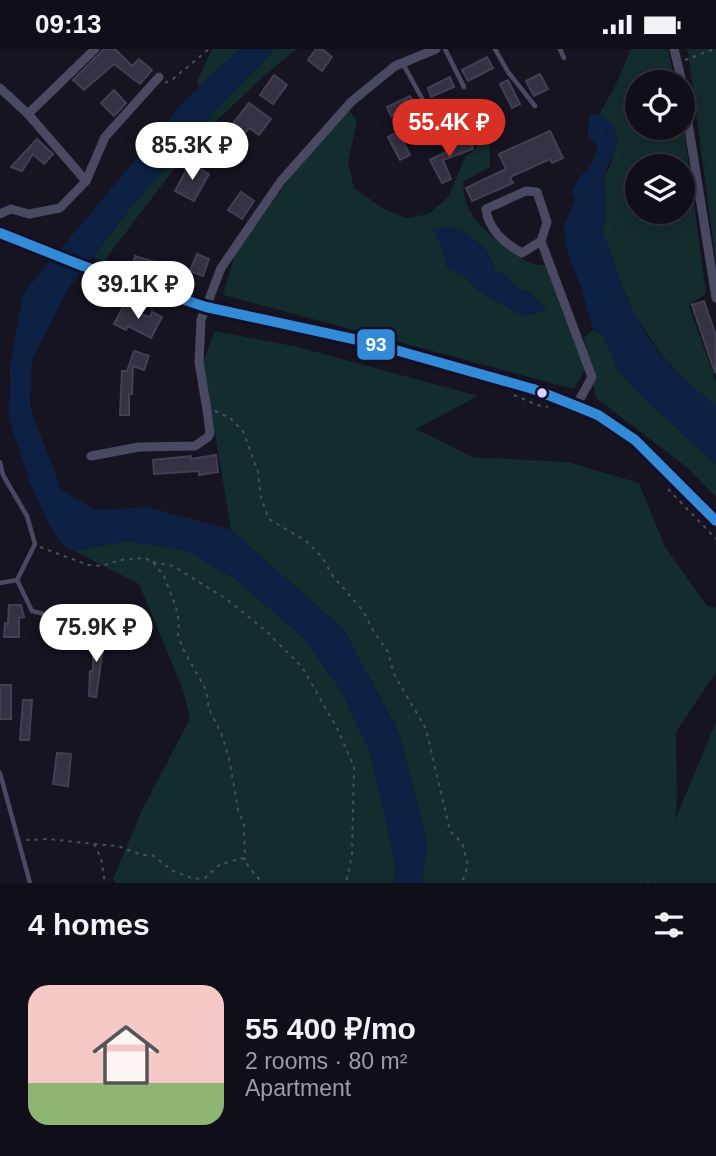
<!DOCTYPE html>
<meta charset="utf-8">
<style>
:root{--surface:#100f19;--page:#1e1d26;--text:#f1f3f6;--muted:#9c9ca2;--line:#302f38;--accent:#d93025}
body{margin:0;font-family:Arial,sans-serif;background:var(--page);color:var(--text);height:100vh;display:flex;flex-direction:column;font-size:26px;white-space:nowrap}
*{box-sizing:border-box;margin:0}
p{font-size:23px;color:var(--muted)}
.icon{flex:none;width:38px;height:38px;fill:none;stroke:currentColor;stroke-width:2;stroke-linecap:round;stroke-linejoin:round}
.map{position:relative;height:834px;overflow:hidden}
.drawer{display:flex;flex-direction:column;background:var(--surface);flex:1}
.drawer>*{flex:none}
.fabs{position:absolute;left:625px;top:21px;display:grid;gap:14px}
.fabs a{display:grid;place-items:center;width:70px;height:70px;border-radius:50%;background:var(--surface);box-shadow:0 7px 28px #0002,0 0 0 2px var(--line);font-size:35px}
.price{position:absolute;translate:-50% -60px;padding:0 16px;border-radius:24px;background:#fff;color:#222;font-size:23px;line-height:46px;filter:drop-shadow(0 2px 4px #0008)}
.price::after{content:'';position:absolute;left:50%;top:42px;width:21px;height:16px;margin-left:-10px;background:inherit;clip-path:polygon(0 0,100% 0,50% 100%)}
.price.active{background:var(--accent);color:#fff}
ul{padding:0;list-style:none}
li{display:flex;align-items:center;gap:21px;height:175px;padding:0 28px}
li span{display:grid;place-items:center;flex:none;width:196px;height:140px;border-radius:21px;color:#555}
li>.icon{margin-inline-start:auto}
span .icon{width:84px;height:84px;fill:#fffc;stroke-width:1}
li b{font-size:30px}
h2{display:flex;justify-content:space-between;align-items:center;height:84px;padding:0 28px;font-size:30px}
.status{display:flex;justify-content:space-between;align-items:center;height:49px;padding:0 35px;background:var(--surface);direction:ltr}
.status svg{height:19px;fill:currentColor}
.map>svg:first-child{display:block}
.green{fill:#132c2d;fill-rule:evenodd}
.water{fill:#0d2144}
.building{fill:#343243;stroke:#433f54;stroke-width:2}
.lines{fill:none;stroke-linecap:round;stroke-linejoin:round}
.path{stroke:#44505f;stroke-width:2;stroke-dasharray:3.5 5;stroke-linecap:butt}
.lane{stroke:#4a4962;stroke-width:4.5}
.street{stroke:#4a4962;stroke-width:9}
.secondary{stroke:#575674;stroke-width:12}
.bus-1-casing{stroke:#130f26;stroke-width:16}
.bus-1{stroke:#338bd7;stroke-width:10}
.bus-dot{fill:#d9d4ff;stroke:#130f26;stroke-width:2.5}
.line-badge{stroke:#130f26;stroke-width:2.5}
.badge-label{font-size:19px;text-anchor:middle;font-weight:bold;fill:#fff}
</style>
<div class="status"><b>09:13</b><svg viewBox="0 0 49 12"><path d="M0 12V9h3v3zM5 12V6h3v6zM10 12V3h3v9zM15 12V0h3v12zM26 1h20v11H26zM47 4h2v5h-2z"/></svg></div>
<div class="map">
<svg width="716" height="834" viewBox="0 0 716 834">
<rect width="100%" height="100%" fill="#161421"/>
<g class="green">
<path d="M 212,0 L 240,0 L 199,38 L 197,32 Z"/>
<path d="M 275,0 L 297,0 L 266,25 L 196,91 L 104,212 L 93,208 L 128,162 L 202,75 Z"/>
<path d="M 631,0 L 668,0 L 675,33 L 637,33 L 637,79 L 682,79 L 683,72 L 706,244 L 689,257 L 716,333 L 716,358 L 682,328 L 662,306 L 636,268 L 616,224 L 602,181 L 605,172 L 604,127 L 610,117 L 617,90 L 613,76 L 599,66 L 616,35 ZM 637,117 L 682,117 L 682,163 L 637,163 Z"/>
<path d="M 686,0 L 716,0 L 716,214 L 688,3 Z"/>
<path d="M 349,61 L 357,72 L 348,113 L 354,139 L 384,160 L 406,169 L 429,165 L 449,147 L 465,108 L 475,101 L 478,92 L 490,89 L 490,118 L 464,132 C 459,162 488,186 510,201 C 522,209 531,217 545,216 L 585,321 L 574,340 L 223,246 L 235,205 L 292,126 ZM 449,177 C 469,185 490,198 495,221 L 504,225 L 515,238 L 530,244 L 547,261 L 523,267 L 479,242 L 464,227 L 447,218 L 440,180 Z"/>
<path d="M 593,281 L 604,288 L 618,322 L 649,354 L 716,415 L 716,448 L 688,419 L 596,349 L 584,288 Z"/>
<path d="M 215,282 L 298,298 L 478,347 L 416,380 L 472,408 L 568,413 L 639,434 L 665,498 L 707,557 L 716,559 L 716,623 L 676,683 L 677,748 L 675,771 L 716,673 L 716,834 L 422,834 L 427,794 L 399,684 L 344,581 L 231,481 L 203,313 Z"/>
<path d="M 125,492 L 183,500 L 234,529 L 304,589 L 342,643 L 370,703 L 396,816 L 394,834 L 116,834 L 113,830 L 143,759 L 190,670 L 183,641 L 139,535 L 74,502 Z"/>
</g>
<g class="water">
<path d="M 240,0 L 275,0 L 202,75 L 128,162 L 68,240 L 32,310 L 30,358 L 61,441 L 96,461 L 148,458 L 231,481 L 344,581 L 399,684 L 427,794 L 422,834 L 394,834 L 396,816 L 370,703 L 342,643 L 304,589 L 234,529 L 183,500 L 125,492 L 74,502 L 64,498 L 48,474 L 30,433 L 9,371 L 10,316 L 23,245 L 186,50 Z"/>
<path d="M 590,65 L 599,66 L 613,76 C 623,103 606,109 604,130 C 602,149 609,160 602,181 C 614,208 620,238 635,266 C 646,288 665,313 684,330 C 695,339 706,348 716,358 L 716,415 L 649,354 L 618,322 L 604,288 L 593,281 L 581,237 L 570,212 L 563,179 L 575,150 L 572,143 L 578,130 L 592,115 L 598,99 L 588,86 Z"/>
<path d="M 449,177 C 469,181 490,201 495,221 L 504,225 L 515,238 L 530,244 L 547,261 L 522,267 L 479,242 L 464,227 L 446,218 L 445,208 L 433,180 Z"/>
</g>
<g class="building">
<path d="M 104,0 L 115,0 L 132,17 L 139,10 L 152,21 L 140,35 L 114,15 L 84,41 L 73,31 Z"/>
<path d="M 316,0 L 322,0 L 332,8 L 322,22 L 308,11 Z"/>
<path d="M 487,8 L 493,19 L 468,32 L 462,21 Z"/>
<path d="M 540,25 L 548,40 L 534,47 L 526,32 Z"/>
<path d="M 274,26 L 287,36 L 273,55 L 260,46 Z"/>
<path d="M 450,28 L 454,38 L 431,48 L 428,39 Z"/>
<path d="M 508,31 L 520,55 L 512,59 L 500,35 Z"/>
<path d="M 114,41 L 126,54 L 114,67 L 101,54 Z"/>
<path d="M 410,47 L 415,56 L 391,67 L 387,58 Z"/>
<path d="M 249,54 L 271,70 L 259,86 L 249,79 L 232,100 L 220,91 Z"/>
<path d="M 550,82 L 563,109 L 552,114 L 550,110 L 510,128 L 513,134 L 472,152 L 466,139 L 506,120 L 499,105 Z"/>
<path d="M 398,83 L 410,106 L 400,111 L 388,88 Z"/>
<path d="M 37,90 L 53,105 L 44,115 L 33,105 L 22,122 L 11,118 Z"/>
<path d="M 470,90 L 473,100 L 443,111 L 451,130 L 442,134 L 430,111 L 450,101 L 449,98 Z"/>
<path d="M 190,114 L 209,125 L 194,152 L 175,142 Z"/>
<path d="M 241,143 L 254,152 L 242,170 L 228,161 Z"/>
<path d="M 197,205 L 209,210 L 203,227 L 190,222 Z"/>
<path d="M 135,207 L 155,213 L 151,227 L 131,221 Z"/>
<path d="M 704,252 L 716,287 L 715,324 L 692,256 Z"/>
<path d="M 125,254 L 141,263 L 140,265 L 150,268 L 152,263 L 162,268 L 151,289 L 128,277 L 126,281 L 114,275 Z"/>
<path d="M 134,302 L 149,307 L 144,321 L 133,317 L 132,345 L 129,345 L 129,366 L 120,366 L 122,322 L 127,322 Z"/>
<path d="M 216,406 L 218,423 L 199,426 L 199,422 L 154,425 L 153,411 L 191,407 L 191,410 Z"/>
<path d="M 9,556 L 21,556 L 24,568 L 19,569 L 19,588 L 4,588 L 5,574 L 8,575 Z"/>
<path d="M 93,586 L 105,586 L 96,648 L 89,647 L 90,622 L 93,622 Z"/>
<rect x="0" y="636" width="11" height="34"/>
<path d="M 23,651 L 32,651 L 29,691 L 20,691 Z"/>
<path d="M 57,704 L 71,705 L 68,737 L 53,735 Z"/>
</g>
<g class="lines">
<g class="path">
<path d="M 685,11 L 714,0"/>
<path d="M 165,34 L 173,30 L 209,0"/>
<path d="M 514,346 L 537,356 L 548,358"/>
<path d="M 215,362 L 230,369 L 243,382 L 258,423 L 261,449 L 269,470 L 306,492 L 322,508 L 332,526 L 363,562 L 374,583 L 388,603 L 394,625 L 426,680 L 450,782 L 462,794 L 468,816 L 462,834"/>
<path d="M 668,440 L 716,490"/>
<path d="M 40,498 L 88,516 L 102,517 L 120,511 L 144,509 L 152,512 L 164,527 L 176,558 L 179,573 L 178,586 L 183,600 L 206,641 L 209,660 L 221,684 L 229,709 L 238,761 L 244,776 L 245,811"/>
<path d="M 153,513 L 173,517 L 225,549 L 265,581 L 302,618 L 337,679 L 354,718 L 352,806 L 346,834"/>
<path d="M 26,791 L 49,790 L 94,795 L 101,809 L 105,834"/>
<path d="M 94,795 L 118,797 L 142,806 L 152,806 L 173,822 L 194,830 L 205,829 L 219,816 L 242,809 L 262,834"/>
<path d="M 648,834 L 648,833"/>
</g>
<g class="lane">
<path d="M 445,0 L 464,38"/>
<path d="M 495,0 L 508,23 L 535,57"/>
<path d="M 560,0 L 564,9"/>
<path d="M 403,15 L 429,62"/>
<path d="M 0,413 L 3,426 L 27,467 L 35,495 L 17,531"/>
<path d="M 0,534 L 17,531 L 32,562 L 71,572"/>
<path d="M 0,724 L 30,834"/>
</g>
<g class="street">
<path d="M 674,0 L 682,33"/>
<path d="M 682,36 L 716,249"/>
<path d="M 0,39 L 28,65 L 86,132"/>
<path d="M 28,65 L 95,0"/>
<path d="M 0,165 L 11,160 L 29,165 L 60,159 L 86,132 L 105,88 L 159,28"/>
<path d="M 541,192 L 522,204 C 505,195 488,180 486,160 L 526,142 L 537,143 L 547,173 L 541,192 L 592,328 L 576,357"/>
<path d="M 91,407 L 139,398 L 195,397 L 208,388 L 210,384 L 207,361 L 199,313 L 201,271 L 221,219 L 281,132 L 351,53 L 395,17 L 436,0"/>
</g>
<path class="secondary" d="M 0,184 L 83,217 L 206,258 L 367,293 L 533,340 L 576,357 L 598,366 L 635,391 L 716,472"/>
<g class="bus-1-casing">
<path id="bus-1" d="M 0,184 L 83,217 L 206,258 L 367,293 L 533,340 L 576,357 L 598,366 L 635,391 L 716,472"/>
</g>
<use href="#bus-1" class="bus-1"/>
</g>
<circle class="bus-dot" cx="542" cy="344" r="6"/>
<rect class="line-badge" x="356" y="279" width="40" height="33" rx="7" fill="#338bd7"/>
<g class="badge-label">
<text x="376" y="302">93</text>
</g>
</svg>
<div class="fabs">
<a><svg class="icon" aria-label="locate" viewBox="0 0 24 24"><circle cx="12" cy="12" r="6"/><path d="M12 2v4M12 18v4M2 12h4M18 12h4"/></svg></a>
<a><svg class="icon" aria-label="layers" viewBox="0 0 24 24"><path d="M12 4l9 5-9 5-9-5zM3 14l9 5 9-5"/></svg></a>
</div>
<b class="price active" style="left:449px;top:110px">55.4K ₽</b>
<b class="price" style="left:192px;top:133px">85.3K ₽</b>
<b class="price" style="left:138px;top:272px">39.1K ₽</b>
<b class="price" style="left:96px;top:615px">75.9K ₽</b>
</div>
<section class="drawer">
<h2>4 homes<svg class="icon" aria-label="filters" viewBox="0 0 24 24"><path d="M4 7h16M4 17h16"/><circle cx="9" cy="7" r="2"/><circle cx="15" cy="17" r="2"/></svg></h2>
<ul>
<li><span style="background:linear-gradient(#f6c9c9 70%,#8fb573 0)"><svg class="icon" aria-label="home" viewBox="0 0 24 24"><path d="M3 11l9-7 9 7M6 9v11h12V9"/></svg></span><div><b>55 400 ₽/mo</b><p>2 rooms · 80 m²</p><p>Apartment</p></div></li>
</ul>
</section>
